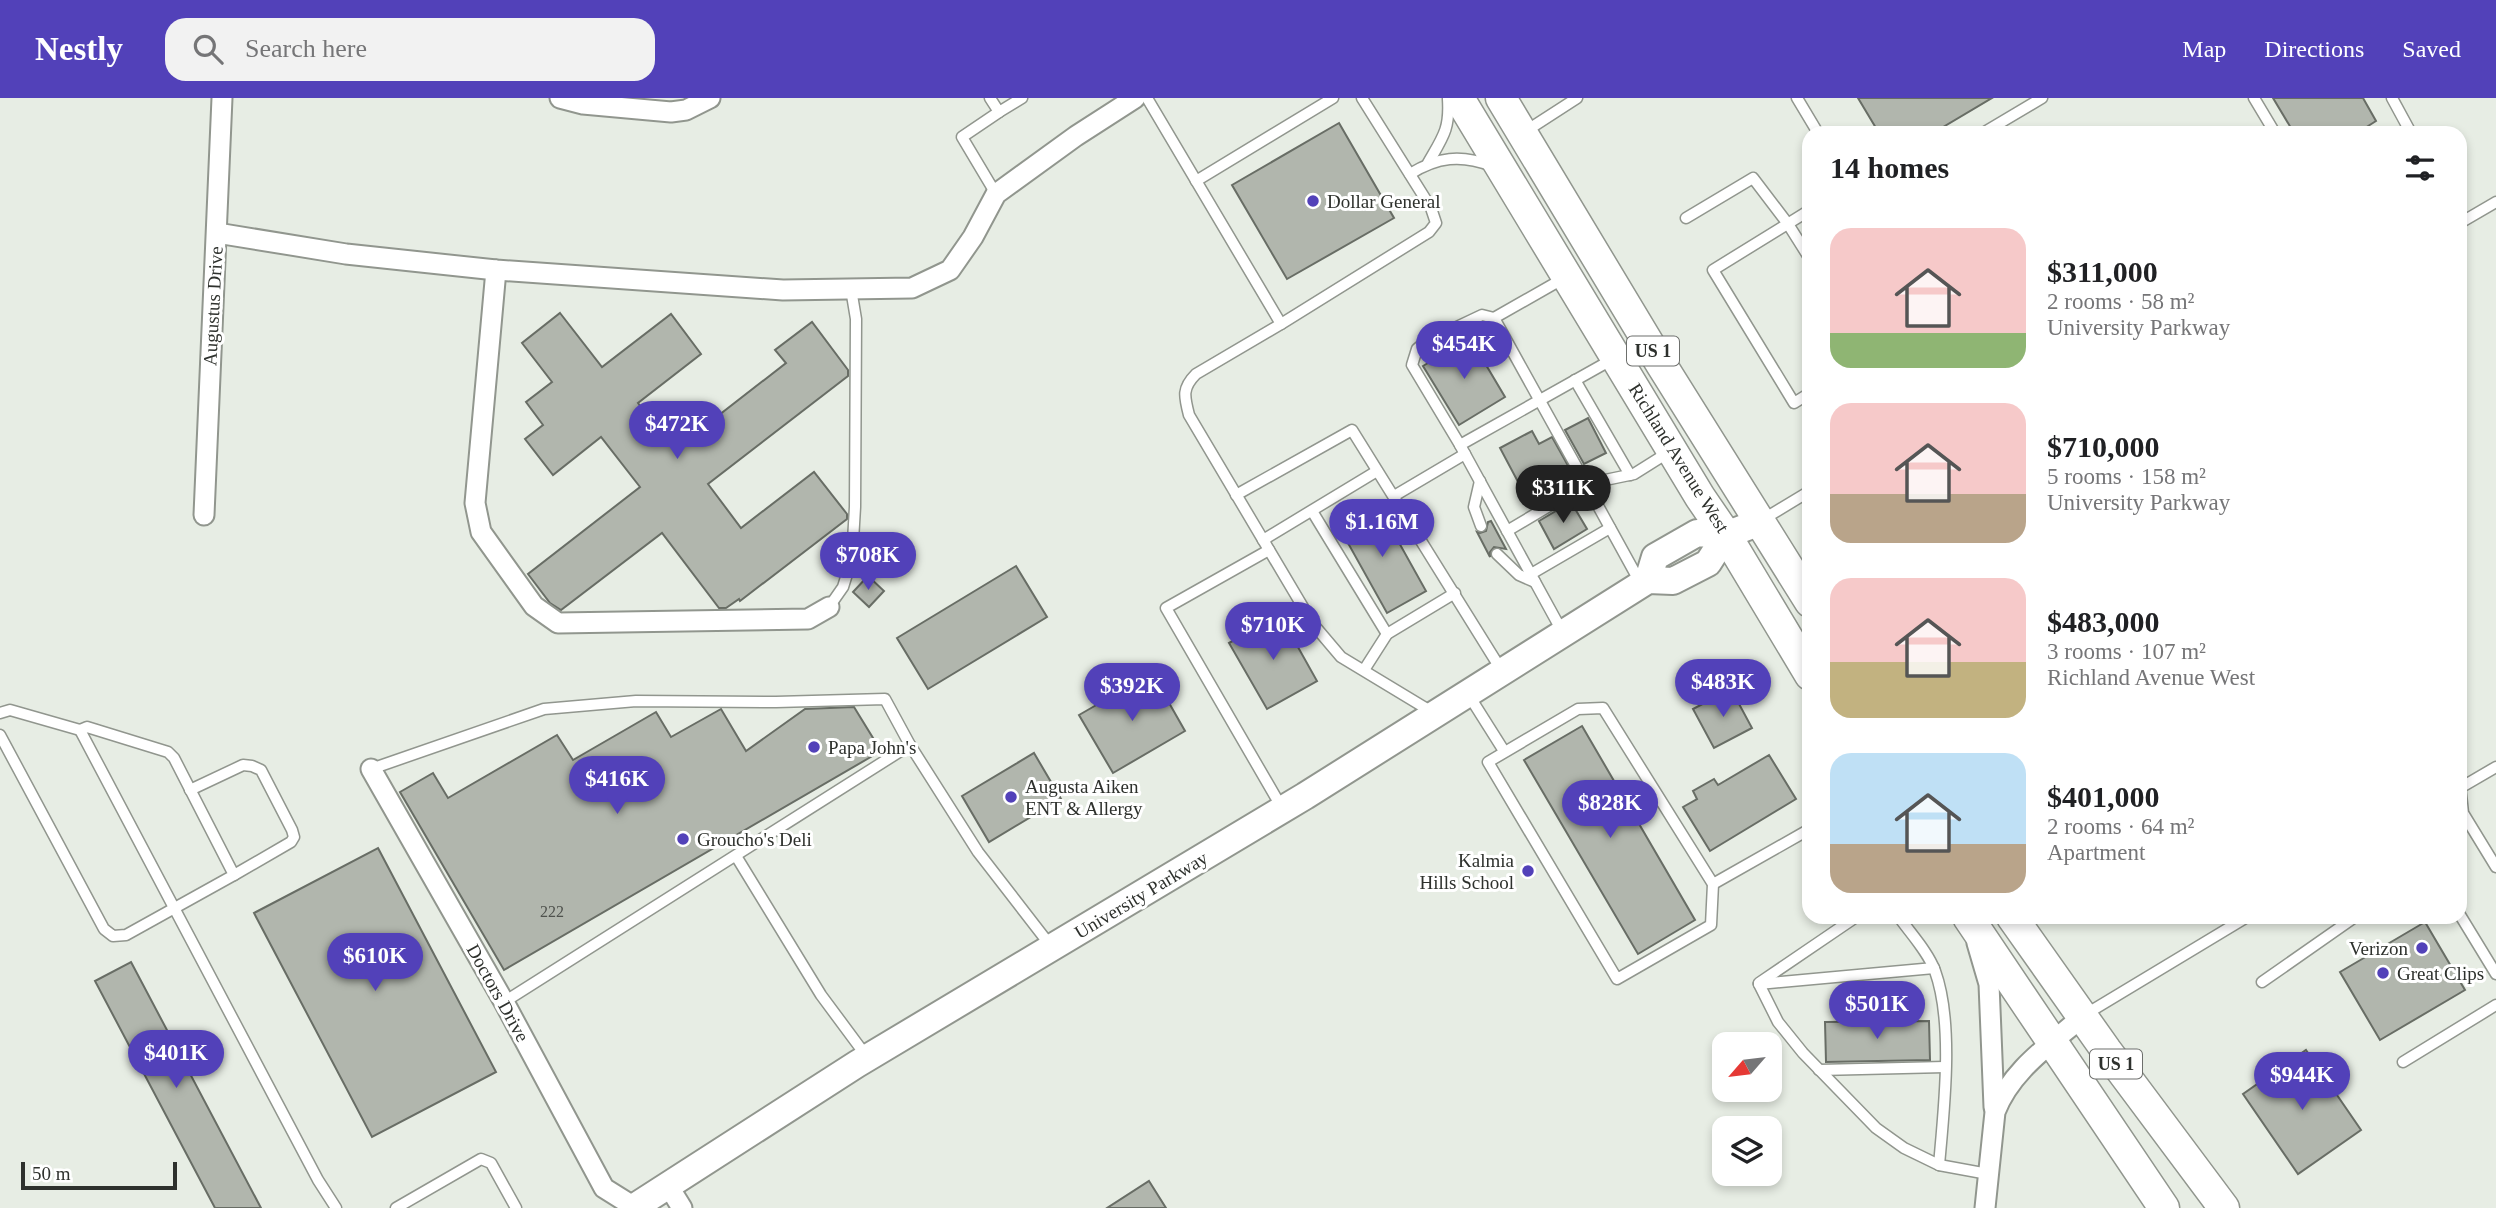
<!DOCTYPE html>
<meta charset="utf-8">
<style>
:root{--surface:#fff;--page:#f2f2f2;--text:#202124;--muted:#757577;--accent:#5241b9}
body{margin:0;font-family:"Times New Roman",serif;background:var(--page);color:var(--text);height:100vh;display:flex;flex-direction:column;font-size:26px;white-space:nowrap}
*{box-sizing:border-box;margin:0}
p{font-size:23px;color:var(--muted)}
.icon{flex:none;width:38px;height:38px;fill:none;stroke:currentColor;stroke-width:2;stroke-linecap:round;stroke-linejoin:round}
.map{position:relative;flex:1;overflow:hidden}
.drawer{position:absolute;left:1802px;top:28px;width:665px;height:798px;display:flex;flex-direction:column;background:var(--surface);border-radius:21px;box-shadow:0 4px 10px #0003}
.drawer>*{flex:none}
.needle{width:46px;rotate:242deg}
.controls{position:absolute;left:1712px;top:934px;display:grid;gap:14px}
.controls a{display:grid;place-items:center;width:70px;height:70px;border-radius:14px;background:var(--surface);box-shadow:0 4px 10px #0003;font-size:35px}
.scale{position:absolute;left:21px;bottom:18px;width:156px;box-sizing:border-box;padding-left:7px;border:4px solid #2e312d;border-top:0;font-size:19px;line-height:24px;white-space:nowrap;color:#2e312d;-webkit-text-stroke:5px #fff;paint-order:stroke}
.price{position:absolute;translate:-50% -60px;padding:0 16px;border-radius:24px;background:var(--accent);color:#fff;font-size:23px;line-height:46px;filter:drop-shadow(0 2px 4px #0008)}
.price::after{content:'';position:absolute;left:50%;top:42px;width:21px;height:16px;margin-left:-10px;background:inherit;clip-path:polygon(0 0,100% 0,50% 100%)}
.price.selected{background:#222;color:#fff}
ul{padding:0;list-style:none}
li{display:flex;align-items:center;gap:21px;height:175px;padding:0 28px}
li span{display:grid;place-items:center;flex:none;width:196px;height:140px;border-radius:21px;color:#555}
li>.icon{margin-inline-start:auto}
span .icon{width:84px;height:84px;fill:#fffc;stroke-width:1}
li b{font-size:30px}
h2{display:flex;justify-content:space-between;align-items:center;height:84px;padding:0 28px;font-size:30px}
header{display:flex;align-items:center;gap:42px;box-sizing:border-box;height:98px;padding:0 35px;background:var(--accent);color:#fff}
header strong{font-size:33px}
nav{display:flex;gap:38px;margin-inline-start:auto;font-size:24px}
.search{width:490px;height:63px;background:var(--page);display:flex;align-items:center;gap:18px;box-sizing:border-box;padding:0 24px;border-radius:21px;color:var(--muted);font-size:26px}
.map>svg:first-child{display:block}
.building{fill:#b1b6ad;stroke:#686d65;stroke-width:2}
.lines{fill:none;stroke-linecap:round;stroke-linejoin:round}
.lane-casing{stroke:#91968e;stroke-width:13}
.street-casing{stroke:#91968e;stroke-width:23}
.secondary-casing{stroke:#91968e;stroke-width:30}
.primary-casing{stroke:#91968e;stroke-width:33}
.lane{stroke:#fff;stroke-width:10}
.street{stroke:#fff;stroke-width:19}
.secondary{stroke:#fff;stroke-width:26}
.primary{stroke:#fff;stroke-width:30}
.poi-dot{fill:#5241b9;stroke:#fff;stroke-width:2.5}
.labels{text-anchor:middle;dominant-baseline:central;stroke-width:6;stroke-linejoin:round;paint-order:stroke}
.number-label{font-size:16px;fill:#4f524d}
.shield{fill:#fff;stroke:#6d6f6c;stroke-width:2}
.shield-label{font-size:18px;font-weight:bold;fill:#2e312d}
.poi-label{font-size:19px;fill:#2e312d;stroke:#fff;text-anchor:start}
.street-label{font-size:19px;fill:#2e312d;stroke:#fff}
</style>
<header>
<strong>Nestly</strong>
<div class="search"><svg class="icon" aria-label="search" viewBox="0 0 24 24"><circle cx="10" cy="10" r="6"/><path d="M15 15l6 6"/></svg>Search here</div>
<nav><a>Map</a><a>Directions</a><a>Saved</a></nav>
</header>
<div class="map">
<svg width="2496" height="1110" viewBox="0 0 2496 1110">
<rect width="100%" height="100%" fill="#e7ede4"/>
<g class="building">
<path d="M 1858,0 L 1992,0 L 1933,35 L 1879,35 Z"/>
<path d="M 2273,0 L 2363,0 L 2376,23 L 2357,35 L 2294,35 Z"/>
<path d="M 1339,25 L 1394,120 L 1287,181 L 1232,87 Z"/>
<path d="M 560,215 L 602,269 L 671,216 L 701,256 L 638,305 L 674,352 L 786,265 L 775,252 L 812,224 L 848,272 L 848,278 L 708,386 L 741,430 L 814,374 L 847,416 L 847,421 L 740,503 L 739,501 L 726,510 L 719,510 L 662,435 L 561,512 L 550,505 L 528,476 L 640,389 L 601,339 L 553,377 L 525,341 L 543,327 L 526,304 L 552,284 L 522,245 Z"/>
<path d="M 1470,240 L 1505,299 L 1459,327 L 1423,268 Z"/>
<path d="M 1588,320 L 1606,355 L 1584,366 L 1565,332 Z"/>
<path d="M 1532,333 L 1539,346 L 1552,339 L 1571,373 L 1557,380 L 1563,391 L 1532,410 L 1500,350 Z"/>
<path d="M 1571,404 L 1587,431 L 1554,451 L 1539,423 Z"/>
<path d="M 1378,407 L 1426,493 L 1387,515 L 1339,429 Z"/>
<path d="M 1491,423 L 1506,451 L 1494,449 L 1490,454 L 1490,459 L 1477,434 L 1480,435 L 1486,433 L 1488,424 Z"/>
<path d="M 1016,468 L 1047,519 L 928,591 L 897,540 Z"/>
<path d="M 868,478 L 884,493 L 869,509 L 853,494 Z"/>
<path d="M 1280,517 L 1317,583 L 1267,611 L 1229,545 Z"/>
<path d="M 1152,575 L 1185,633 L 1113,675 L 1079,617 Z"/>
<path d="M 1731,591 L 1752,630 L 1714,650 L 1693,611 Z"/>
<path d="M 854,609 L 881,653 L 504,872 L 400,694 L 433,675 L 448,700 L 557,637 L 573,662 L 656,614 L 671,639 L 721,611 L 746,653 L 805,611 Z"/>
<path d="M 1582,628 L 1695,822 L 1638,856 L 1524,662 Z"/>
<path d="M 1034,655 L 1061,701 L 989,744 L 962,698 Z"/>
<path d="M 1769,657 L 1796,701 L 1710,753 L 1683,709 L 1697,701 L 1693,693 L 1714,681 L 1718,687 Z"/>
<path d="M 378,750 L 496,974 L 372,1039 L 254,815 Z"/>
<path d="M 2425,824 L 2465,892 L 2380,942 L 2340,874 Z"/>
<path d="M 131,864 L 261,1110 L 215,1110 L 95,883 Z"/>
<path d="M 1929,923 L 1930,962 L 1826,964 L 1825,924 Z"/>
<path d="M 2306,952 L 2361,1032 L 2298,1076 L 2243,996 Z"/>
<path d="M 1149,1083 L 1166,1110 L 1107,1110 Z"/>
</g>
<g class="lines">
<g class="lane-casing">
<g id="lane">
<path d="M 990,0 L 999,14 L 1022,0"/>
<path d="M 1147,0 L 1281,226"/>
<path d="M 1362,0 L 1431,110 L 1436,125 L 1429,134 L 1281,226 L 1196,276 C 1182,290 1184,298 1189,317 L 1313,526 L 1341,559 L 1432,614"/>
<path d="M 1797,0 L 1818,35"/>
<path d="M 2254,0 L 2275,35"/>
<path d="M 2392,0 L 2411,35"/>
<path d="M 1526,33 L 1577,0"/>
<path d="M 1983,35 L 2042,0"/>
<path d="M 1428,65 C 1443,39 1450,31 1448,1"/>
<path d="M 1410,76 C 1437,59 1461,56 1492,68"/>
<path d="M 1196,83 L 1333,0"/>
<path d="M 996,96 L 962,39 L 999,14"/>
<path d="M 1810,112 L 1713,172 L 1794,305 L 1810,295"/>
<path d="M 1686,120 L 1753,80 L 1788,126 L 1810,161"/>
<path d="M 2460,125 L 2496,104"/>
<path d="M 1566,179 L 1494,220 L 1586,386 L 1634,376 L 1669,354"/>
<path d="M 1575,282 L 1630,377"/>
<path d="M 1460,347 L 1412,267 L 1417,251 L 1425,244 L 1482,217 L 1494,220"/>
<path d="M 1480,383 L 1474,409 L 1481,428"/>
<path d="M 1236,397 L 1352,332 L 1502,573"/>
<path d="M 1394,398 L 1465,356"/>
<path d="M 1312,413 L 1387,536"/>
<path d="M 1762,422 L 1810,393"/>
<path d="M 1507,433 L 1586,386 L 1641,486"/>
<path d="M 1263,442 L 1377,373"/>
<path d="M 1269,452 L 1166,510 L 1282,710"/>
<path d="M 1497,456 L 1519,477 L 1535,484"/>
<path d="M 1531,476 L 1610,430"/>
<path d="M 829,509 L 843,489 L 852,460 L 855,409 L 856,221 L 851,191"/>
<path d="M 1563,535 L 1460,347 L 1613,261"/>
<path d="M 1364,572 L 1387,536 L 1455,495"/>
<path d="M 1468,596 L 1504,653"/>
<path d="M 1603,610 L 1713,786 L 1711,827 L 1617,881 L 1488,664 L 1578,611 Z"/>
<path d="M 0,615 L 10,612 L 80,632 L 87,629 L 168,654 L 174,660 L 234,777 L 126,837 L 113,838 L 104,831 L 0,637"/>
<path d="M 80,632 L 318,1082 L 336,1110"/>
<path d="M 371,671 L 544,611 L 636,603 L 776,604 L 885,601 L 910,647"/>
<path d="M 2460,687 L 2463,715 L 2496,769"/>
<path d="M 2460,690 L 2496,669"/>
<path d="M 190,692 L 243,667 L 252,668 L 261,672 L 292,732 L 294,739 L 291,744 L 234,777"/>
<path d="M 736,758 L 821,897 L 867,959"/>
<path d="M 1713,786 L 1810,731"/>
<path d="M 2460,817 L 2496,876"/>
<path d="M 1899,819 C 1911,836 1928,854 1935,873 C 1954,925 1944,1011 1939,1067"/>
<path d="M 2262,884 L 2355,819"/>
<path d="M 1759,885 L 1856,819"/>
<path d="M 1759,886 L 1778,924 L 1803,955 L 1876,1030 L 1904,1050 L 1939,1067 L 1988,1076"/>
<path d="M 1759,886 L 1934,870"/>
<path d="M 504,904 L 910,647 L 978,754 L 1050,847"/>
<path d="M 2086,916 L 2247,819"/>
<path d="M 2403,964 L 2496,907"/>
<path d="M 1819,972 L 1945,969"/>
<path d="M 396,1110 L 481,1061 L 491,1065 L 516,1110"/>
</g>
</g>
<g class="street-casing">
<g id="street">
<path d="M 560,0 L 583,6 L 671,14 L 686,12 L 710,0"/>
<path d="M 217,135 L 346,156 L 496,172 L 783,192 L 912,190 L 950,172 L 973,139 L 996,96 L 1076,38 L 1135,0"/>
<path d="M 496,172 L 475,405 L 481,434 L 534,508 L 558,525 L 808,521 L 829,509"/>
<path d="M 204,417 L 222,0"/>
<path d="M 371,671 L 504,904 L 604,1090 L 636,1110"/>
<path d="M 1977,845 L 1989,886 L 1994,1009"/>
<path d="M 669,1089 L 682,1110"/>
<path d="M 1985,1110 L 1995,1014 C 2011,972 2050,947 2083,918"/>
</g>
</g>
<g class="secondary-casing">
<g id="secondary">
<path d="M 1648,482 L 1655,459 L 1697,435 L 1726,437 L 1760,424"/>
<path d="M 633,1110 L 857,966 L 1305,698 L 1648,482 L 1673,483 L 1708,465 L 1726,437"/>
</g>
</g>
<g class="primary-casing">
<g id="primary">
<path d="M 1459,0 L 1700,399 L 1726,437 L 1810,577"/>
<path d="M 1501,0 L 1661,266 L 1810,504"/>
<path d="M 1968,819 L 2164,1110"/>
<path d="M 2012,819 L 2106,952 L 2224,1110"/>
</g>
</g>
<use href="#lane" class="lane"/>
<use href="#street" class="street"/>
<use href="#secondary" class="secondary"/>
<use href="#primary" class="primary"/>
</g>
<g class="poi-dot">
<circle cx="1313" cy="103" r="7"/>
<circle cx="814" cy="649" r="7"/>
<circle cx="1011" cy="699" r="7"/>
<circle cx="683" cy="741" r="7"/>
<circle cx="1528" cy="773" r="7"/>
<circle cx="2422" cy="850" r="7"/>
<circle cx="2383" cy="875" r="7"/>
</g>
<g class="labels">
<g class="number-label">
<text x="552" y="813">222</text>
</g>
<g class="shield">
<rect x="1627" y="238.5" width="52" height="29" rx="5"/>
<rect x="2090" y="951.5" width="52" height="29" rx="5"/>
</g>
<g class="shield-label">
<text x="1653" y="253">US 1</text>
<text x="2116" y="966">US 1</text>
</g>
<g class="poi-label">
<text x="1327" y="103">Dollar General</text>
<text x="828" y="649">Papa John's</text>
<text x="1025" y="688">Augusta Aiken<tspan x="1025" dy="22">ENT &amp; Allergy</tspan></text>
<text x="697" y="741">Groucho's Deli</text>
<text x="1514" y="762" text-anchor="end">Kalmia<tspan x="1514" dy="22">Hills School</tspan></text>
<text x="2408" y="850" text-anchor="end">Verizon</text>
<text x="2397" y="875">Great Clips</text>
</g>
<g class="street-label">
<text transform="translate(213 208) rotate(-87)">Augustus Drive</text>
<text transform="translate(1679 360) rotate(58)">Richland Avenue West</text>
<text transform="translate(1141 797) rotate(-31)">University Parkway</text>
<text transform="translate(498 895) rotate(61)">Doctors Drive</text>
</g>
</g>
</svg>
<div class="controls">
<a><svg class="needle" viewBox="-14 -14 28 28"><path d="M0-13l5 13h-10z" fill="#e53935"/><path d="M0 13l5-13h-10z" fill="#757577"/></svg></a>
<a><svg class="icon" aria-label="layers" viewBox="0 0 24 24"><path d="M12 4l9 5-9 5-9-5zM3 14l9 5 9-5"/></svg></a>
</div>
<div class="scale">50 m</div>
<b class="price" style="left:1464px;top:283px">$454K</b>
<b class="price" style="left:677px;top:363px">$472K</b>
<b class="price selected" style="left:1563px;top:427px">$311K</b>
<b class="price" style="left:1382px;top:461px">$1.16M</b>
<b class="price" style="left:868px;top:494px">$708K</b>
<b class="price" style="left:1273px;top:564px">$710K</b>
<b class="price" style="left:1723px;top:621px">$483K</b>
<b class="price" style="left:1132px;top:625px">$392K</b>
<b class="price" style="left:617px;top:718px">$416K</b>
<b class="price" style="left:1610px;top:742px">$828K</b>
<b class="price" style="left:375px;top:895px">$610K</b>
<b class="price" style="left:1877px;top:943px">$501K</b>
<b class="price" style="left:176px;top:992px">$401K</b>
<b class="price" style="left:2302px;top:1014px">$944K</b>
<section class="drawer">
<h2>14 homes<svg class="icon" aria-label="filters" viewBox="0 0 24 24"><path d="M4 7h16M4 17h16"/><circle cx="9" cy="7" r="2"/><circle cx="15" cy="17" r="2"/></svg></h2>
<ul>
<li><span style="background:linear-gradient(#f6c9c9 75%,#8fb573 0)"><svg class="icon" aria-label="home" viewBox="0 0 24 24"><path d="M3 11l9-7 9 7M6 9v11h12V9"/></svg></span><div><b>$311,000</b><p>2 rooms · 58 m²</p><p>University Parkway</p></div></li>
<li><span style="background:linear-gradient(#f6c9c9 65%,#b9a48a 0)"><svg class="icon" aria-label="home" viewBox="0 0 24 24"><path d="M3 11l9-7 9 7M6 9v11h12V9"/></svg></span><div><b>$710,000</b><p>5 rooms · 158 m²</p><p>University Parkway</p></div></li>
<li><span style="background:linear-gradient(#f6c9c9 60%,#c2b280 0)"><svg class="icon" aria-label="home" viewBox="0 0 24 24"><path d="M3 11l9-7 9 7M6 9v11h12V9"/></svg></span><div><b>$483,000</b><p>3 rooms · 107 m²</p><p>Richland Avenue West</p></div></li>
<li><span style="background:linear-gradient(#bfe0f5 65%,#b9a48a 0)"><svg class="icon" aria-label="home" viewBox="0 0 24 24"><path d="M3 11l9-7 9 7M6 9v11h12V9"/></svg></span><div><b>$401,000</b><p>2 rooms · 64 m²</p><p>Apartment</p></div></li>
</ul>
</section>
</div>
